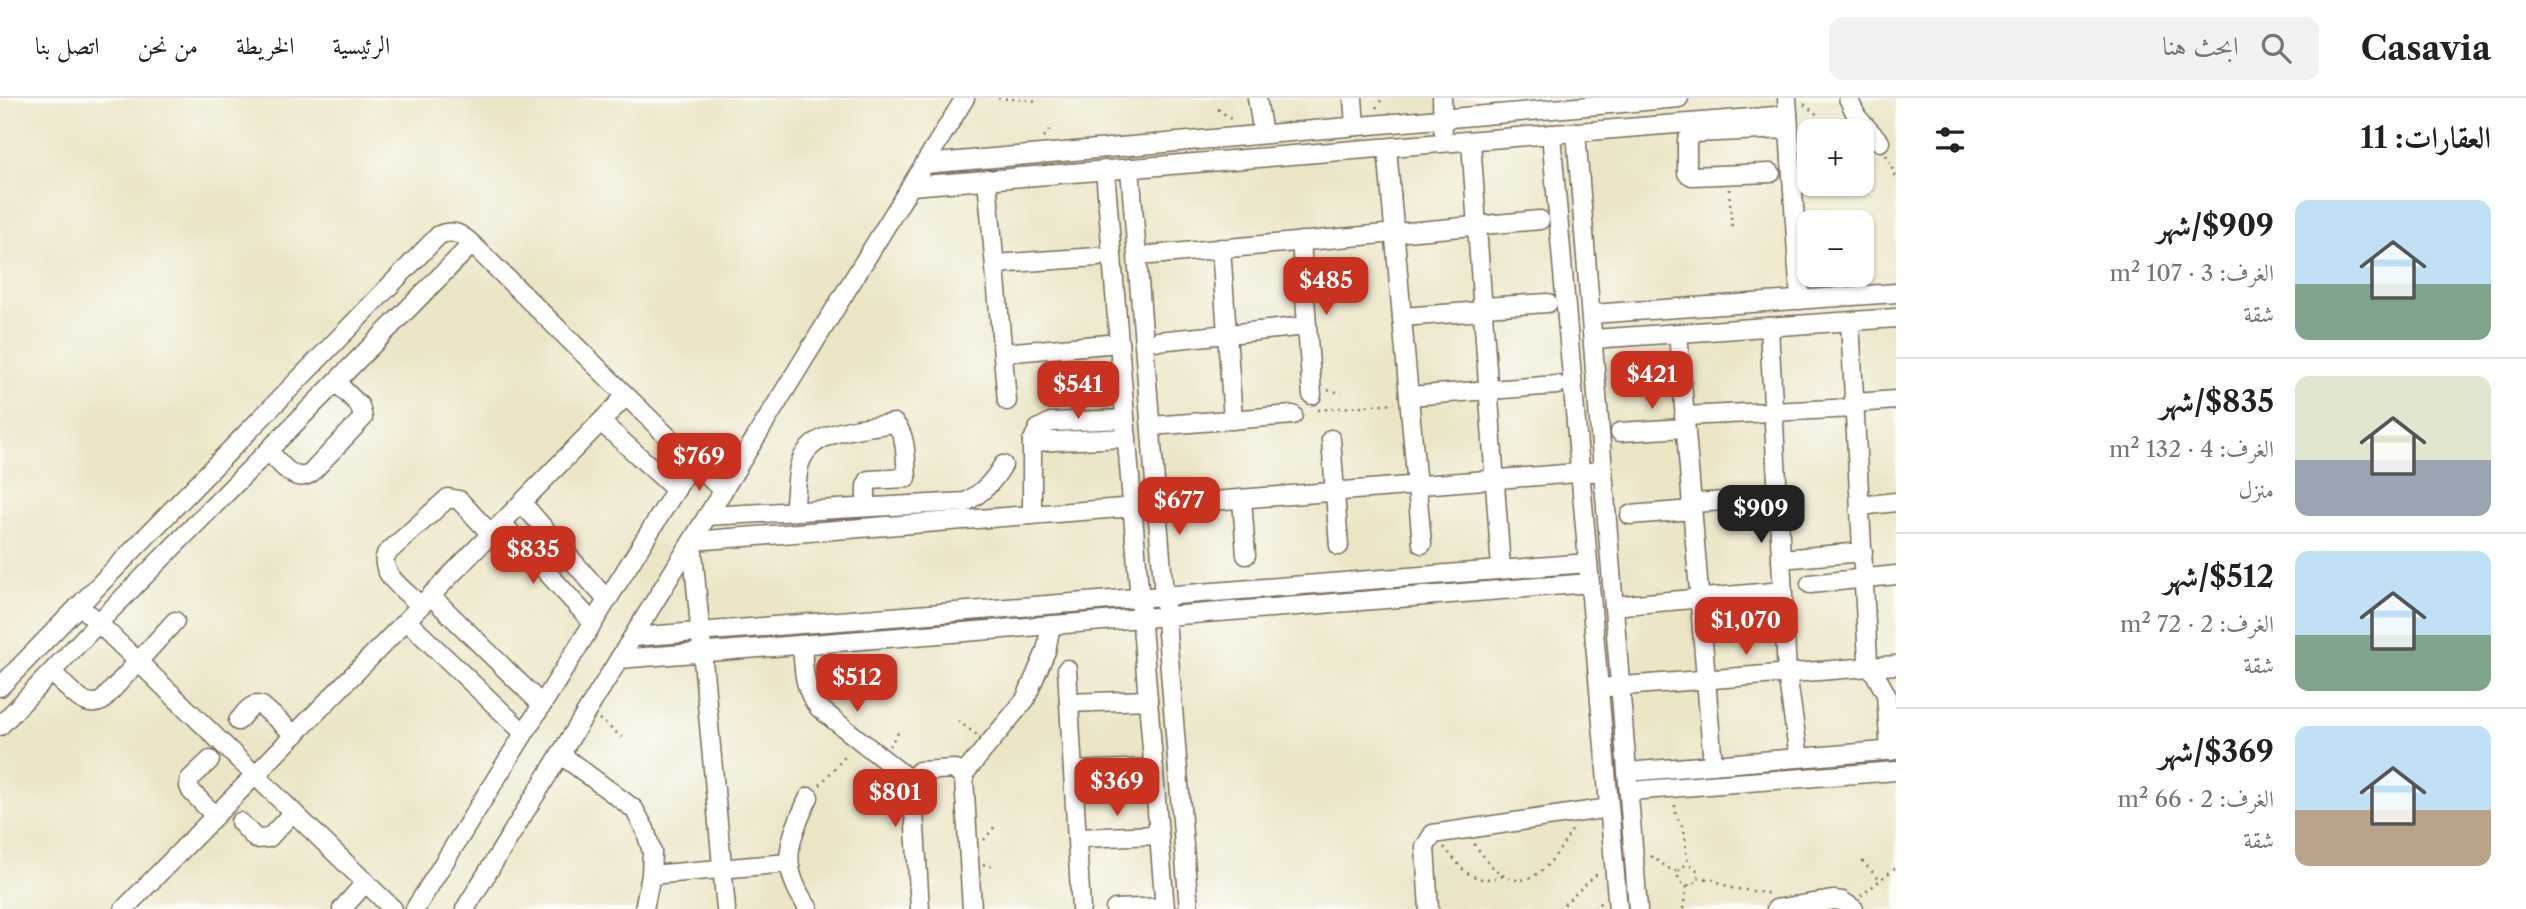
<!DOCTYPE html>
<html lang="ar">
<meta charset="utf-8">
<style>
:root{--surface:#fff;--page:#f2f2f2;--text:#222;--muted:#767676;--line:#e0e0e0;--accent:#c8321e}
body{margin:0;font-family:"Libre Caslon Text",Amiri,serif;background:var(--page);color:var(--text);direction:rtl;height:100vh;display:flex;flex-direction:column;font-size:26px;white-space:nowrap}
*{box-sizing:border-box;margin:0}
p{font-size:23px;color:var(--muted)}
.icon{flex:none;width:38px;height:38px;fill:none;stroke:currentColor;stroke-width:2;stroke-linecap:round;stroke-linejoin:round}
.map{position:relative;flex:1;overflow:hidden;direction:ltr}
.side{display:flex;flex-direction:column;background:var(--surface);width:630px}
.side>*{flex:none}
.tools{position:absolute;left:1797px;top:21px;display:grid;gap:14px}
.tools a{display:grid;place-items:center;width:77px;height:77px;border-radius:14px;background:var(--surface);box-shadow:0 2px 5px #0004;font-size:35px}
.price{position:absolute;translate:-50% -60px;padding:0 16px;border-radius:14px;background:var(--accent);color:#fff;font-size:23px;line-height:46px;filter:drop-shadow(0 2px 4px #0008)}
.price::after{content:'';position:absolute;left:50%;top:42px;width:21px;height:16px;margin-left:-10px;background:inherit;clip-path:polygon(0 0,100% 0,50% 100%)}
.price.on{background:#222;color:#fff}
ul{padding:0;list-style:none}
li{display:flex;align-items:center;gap:21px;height:175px;padding:0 35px}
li+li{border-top:2px solid var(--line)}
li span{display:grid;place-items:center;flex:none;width:196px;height:140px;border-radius:14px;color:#555}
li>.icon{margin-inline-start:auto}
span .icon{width:84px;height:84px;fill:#fffc;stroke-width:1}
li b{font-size:30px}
h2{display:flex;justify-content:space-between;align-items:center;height:84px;padding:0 35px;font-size:30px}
header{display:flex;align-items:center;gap:42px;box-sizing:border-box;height:98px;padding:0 35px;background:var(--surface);border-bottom:2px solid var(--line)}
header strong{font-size:33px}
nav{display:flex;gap:38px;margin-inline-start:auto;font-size:24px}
.search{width:490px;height:63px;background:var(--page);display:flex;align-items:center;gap:18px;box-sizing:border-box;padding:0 24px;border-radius:14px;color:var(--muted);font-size:26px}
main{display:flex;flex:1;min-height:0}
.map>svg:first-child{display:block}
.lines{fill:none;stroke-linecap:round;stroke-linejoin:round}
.minor-casing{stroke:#796c59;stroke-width:21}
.path{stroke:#796c59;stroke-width:2.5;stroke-dasharray:2 5;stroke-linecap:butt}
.minor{stroke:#fff;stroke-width:18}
</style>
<header>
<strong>Casavia</strong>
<div class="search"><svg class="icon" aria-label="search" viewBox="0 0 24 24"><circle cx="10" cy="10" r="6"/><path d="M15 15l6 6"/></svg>ابحث هنا</div>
<nav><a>الرئيسية</a><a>الخريطة</a><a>من نحن</a><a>اتصل بنا</a></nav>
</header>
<main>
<section class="side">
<h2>العقارات: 11<svg class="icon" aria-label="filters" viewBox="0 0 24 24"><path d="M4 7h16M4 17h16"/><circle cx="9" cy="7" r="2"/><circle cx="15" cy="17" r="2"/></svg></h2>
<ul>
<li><span style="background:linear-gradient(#bfe0f5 60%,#7fa58c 0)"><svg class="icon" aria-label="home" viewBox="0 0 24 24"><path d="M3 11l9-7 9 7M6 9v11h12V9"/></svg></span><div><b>$909/شهر</b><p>الغرف: 3 · 107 m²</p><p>شقة</p></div></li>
<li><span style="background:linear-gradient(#dfe7d0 60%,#9aa5b1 0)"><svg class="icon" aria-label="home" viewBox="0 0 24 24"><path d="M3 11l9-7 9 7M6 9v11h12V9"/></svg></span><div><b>$835/شهر</b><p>الغرف: 4 · 132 m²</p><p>منزل</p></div></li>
<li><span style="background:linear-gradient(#bfe0f5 60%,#7fa58c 0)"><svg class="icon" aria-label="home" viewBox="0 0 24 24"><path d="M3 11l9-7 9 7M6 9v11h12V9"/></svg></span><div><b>$512/شهر</b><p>الغرف: 2 · 72 m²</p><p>شقة</p></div></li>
<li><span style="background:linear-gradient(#bfe0f5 60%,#b9a48a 0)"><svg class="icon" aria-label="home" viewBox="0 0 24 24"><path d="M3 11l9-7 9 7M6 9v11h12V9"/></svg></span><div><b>$369/شهر</b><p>الغرف: 2 · 66 m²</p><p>شقة</p></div></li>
</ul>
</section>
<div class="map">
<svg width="1896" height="811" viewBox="0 0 1896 811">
<rect width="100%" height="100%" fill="#fdfcf7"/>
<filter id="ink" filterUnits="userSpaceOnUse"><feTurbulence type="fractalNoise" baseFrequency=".0143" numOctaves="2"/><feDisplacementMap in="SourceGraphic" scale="14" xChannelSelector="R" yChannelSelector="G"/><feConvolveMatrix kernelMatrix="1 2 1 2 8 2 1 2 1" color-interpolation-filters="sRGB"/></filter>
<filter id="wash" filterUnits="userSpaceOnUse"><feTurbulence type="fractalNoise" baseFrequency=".00686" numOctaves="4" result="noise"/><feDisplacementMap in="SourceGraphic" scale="28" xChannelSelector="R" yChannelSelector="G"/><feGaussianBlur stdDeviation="1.57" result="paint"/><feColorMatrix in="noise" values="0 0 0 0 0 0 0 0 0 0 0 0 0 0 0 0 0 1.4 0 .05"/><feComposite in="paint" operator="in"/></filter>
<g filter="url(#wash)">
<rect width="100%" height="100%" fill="#ece6c7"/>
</g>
<g filter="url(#ink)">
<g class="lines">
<g class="minor-casing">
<g id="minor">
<path d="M 1257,0 L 1263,36"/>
<path d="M 1353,0 L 1355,28"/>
<path d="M 1442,0 L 1443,31"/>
<path d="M 1787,0 L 1800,202"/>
<path d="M 1848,0 L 1857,19 L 1880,44"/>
<path d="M 1576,34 L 1638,811"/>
<path d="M 1551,36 L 1618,811"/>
<path d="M 1471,43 L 1501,471"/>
<path d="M 1387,50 L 1422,446"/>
<path d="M 925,66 L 1679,0"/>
<path d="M 1130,70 L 1189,811"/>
<path d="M 1105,72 L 1165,811"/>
<path d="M 1771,75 L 1692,78 L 1687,75 L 1687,42 L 1694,35 L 1789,31"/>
<path d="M 987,81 L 1007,303"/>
<path d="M 911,88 L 1788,17"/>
<path d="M 1301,143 L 1312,297"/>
<path d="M 1221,150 L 1233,322"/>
<path d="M 1151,157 L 1540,122"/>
<path d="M 995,166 L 1098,159"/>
<path d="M 1483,209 L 1548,205"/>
<path d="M 1591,216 L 1896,195"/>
<path d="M 1402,219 L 1483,213"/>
<path d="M 1850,224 L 1868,563 L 1886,596 L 1890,653"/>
<path d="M 1769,229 L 1787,575 L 1799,660"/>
<path d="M 1678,235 L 1713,667"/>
<path d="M 1593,241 L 1896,220"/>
<path d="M 1158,243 L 1307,228"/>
<path d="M 1003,255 L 1119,245"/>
<path d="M 1409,298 L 1557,287"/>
<path d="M 1855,305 L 1896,302"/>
<path d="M 1684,318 L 1855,310"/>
<path d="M 601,324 L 676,392"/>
<path d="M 1151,328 L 1293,317"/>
<path d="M 1620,334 L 1685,330"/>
<path d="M 1331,341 L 1339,448"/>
<path d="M 1032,344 L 1127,340"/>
<path d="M 268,353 C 280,364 294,387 311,375 L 363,320 L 360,308 L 336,284"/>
<path d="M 1242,401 L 1246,457"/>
<path d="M 522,405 L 607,502"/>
<path d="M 1691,405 L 1778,400"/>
<path d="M 1860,408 L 1896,404"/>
<path d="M 794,413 C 796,399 796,383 799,369 C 808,330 862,331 894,325 C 908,337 905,363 907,380 L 869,382 L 866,388 L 866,409"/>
<path d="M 1032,417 L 1032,344 L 1038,331 L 1051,324 L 1125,321"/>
<path d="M 1630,417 L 1692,412"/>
<path d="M 707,418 L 966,404 C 983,394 993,384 1003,367"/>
<path d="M 502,425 L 593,525"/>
<path d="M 1781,461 L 1863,454"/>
<path d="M 1810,486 L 1896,477"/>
<path d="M 431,498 L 542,607"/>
<path d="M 1624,507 L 1783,493"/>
<path d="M 421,508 C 408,495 378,476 386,456 L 448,400 L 459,402 L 491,436"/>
<path d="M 89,516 L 393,811"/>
<path d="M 407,523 L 524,635"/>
<path d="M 633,539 L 1588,465"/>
<path d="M 802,547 C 804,571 803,591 819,610 L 911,683"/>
<path d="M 619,561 L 1590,485"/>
<path d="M 1067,571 L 1081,811"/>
<path d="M 52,574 C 65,586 83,613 102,603 L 175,523"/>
<path d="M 0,589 L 439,137 C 454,131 461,136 472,146 L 723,393"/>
<path d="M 1610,589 L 1896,567"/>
<path d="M 1069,605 L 1148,602"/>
<path d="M 238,623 C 245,615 251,604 262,608 L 295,637"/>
<path d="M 0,628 L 98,525 L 472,146"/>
<path d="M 560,656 L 634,711 L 645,731 L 652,754 L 651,777 L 644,811"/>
<path d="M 210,662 L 190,681 L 189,688 L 191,693 L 215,718"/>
<path d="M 1073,673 L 1154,670"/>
<path d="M 1627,674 L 1896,652"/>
<path d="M 963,677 L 1025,602 L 1046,553 L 1051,527"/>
<path d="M 1629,693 L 1896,673"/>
<path d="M 809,699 C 788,744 778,768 809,811"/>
<path d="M 240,724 L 256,741 L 269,740 L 293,714"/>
<path d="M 1077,740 L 1159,737"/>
<path d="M 651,777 L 788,765"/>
<path d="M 124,811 L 625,299"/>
<path d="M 342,811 L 366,784"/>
<path d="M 415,811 L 693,364"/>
<path d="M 465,811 L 965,0"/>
<path d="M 726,811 L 692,443 L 1603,373"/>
<path d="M 920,811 L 912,680 L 919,673 L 955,671 L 964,680 L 972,811"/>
<path d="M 1115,811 L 1165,809"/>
<path d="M 1429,811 L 1425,749 L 1433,736 L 1609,710"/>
<path d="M 1776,811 L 1834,802 L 1842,803 L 1854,811"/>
</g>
</g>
<g class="path">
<path d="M 998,0 L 1040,3"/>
<path d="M 1804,6 L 1820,19"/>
<path d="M 1376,10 L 1382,1"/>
<path d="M 1218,11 L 1232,22"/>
<path d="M 1044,39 L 1053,28"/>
<path d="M 1886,57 L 1896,79"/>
<path d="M 1729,91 L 1732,130"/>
<path d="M 1328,292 L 1342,295"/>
<path d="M 1318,312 L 1395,305"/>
<path d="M 827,560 L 843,575"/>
<path d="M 599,621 L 623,640"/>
<path d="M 958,623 L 977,637"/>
<path d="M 889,648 L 900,632"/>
<path d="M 820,687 L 848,655"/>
<path d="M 1675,707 C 1675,721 1680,721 1684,733 C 1687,745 1684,754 1689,766"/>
<path d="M 984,742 L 997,726"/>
<path d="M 1474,746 C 1482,755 1493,773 1504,778 C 1537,795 1559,752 1573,731"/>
<path d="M 1444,749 C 1463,771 1470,788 1503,778"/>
<path d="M 1651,758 L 1668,770 L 1678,774"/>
<path d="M 1862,763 L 1880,782"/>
<path d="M 983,766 L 995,770"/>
<circle cx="1688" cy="777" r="10"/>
<path d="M 1698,780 L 1712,781 L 1731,790 L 1772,796"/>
<path d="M 1861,798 L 1896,769"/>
<path d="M 1559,811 L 1600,773"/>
<path d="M 1594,811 L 1601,804"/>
<path d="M 1683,811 L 1687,787"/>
</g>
<use href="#minor" class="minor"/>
</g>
</g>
</svg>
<div class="tools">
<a>+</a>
<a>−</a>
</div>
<b class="price" style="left:1326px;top:219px">$485</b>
<b class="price" style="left:1652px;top:313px">$421</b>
<b class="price" style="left:1078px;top:323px">$541</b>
<b class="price" style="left:699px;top:395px">$769</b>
<b class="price" style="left:1179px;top:439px">$677</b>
<b class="price on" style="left:1761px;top:447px">$909</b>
<b class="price" style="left:533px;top:488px">$835</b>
<b class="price" style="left:1746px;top:559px">$1,070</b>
<b class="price" style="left:857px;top:616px">$512</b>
<b class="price" style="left:1117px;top:720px">$369</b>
<b class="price" style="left:895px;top:731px">$801</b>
</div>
</main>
